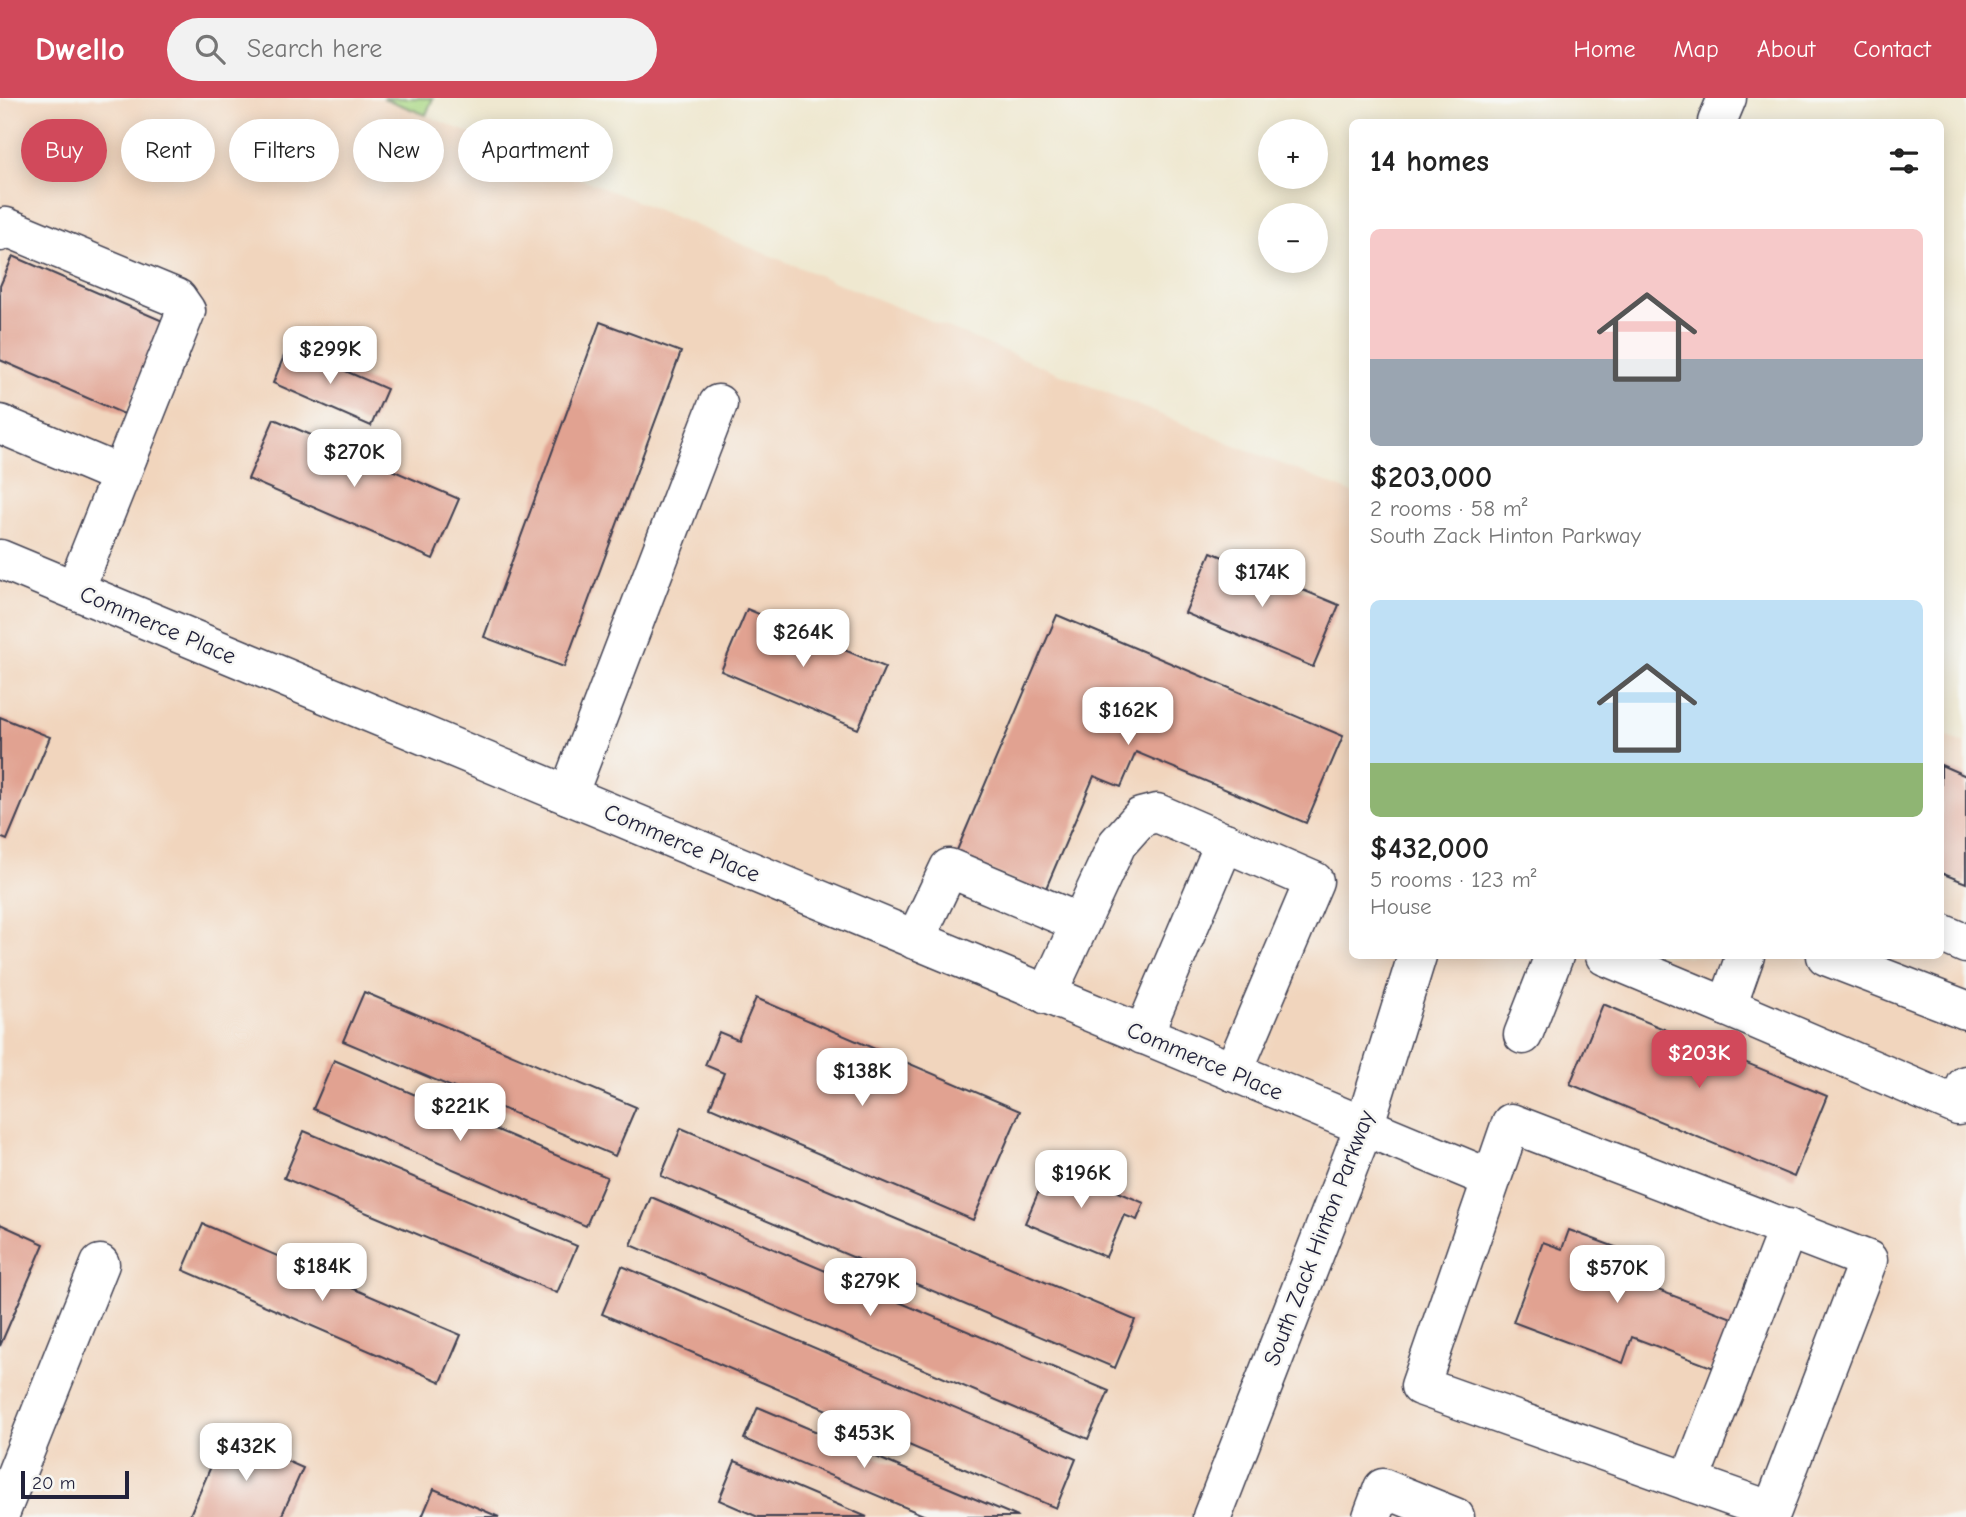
<!DOCTYPE html>
<meta charset="utf-8">
<style>
:root{--surface:#fff;--page:#f2f2f2;--text:#222;--muted:#767676;--accent:#d1495b}
body{margin:0;font-family:"Comic Neue",sans-serif;background:var(--page);color:var(--text);height:100vh;display:flex;flex-direction:column;font-size:26px;white-space:nowrap}
*{box-sizing:border-box;margin:0}
p{font-size:23px;color:var(--muted)}
.icon{flex:none;width:38px;height:38px;fill:none;stroke:currentColor;stroke-width:2;stroke-linecap:round;stroke-linejoin:round}
.map{position:relative;flex:1;overflow:hidden}
.panel{position:absolute;left:1349px;top:21px;width:595px;height:840px;display:flex;flex-direction:column;background:var(--surface);border-radius:10px;box-shadow:0 4px 18px #0003}
.panel>*{flex:none}
.top-card{position:absolute;left:21px;top:21px;width:665px;height:63px;display:flex;gap:14px}
.controls{position:absolute;left:1258px;top:21px;display:grid;gap:14px}
.controls a{display:grid;place-items:center;width:70px;height:70px;border-radius:50%;background:var(--surface);box-shadow:0 4px 18px #0003;font-size:35px}
.scale{position:absolute;left:21px;bottom:18px;width:108px;box-sizing:border-box;padding-left:7px;border:4px solid #22223b;border-top:0;font-size:19px;line-height:24px;white-space:nowrap;color:#22223b;-webkit-text-stroke:5px #f6f6f2;paint-order:stroke}
.price{position:absolute;translate:-50% -60px;padding:0 16px;border-radius:14px;background:#fff;color:#222;font-size:23px;line-height:46px;filter:drop-shadow(0 2px 4px #0008)}
.price::after{content:'';position:absolute;left:50%;top:42px;width:21px;height:16px;margin-left:-10px;background:inherit;clip-path:polygon(0 0,100% 0,50% 100%)}
.price.on{background:var(--accent);color:#fff}
ul{padding:0;list-style:none}
li{display:grid;align-content:center;gap:14px;height:371px;padding:0 21px}
li span{display:grid;place-items:center;height:217px;border-radius:10px;color:#555}
li>.icon{margin-inline-start:auto}
span .icon{width:126px;height:126px;fill:#fffc;stroke-width:1}
li b{font-size:30px}
h2{display:flex;justify-content:space-between;align-items:center;height:84px;padding:0 21px;font-size:30px}
.pill{padding:0 24px;border-radius:32px;background:var(--surface);box-shadow:0 4px 18px #0003;font-size:24px;line-height:63px}
.pill.on{background:var(--accent);color:#fff}
header{display:flex;align-items:center;gap:42px;box-sizing:border-box;height:98px;padding:0 35px;background:var(--accent);color:#fff}
header strong{font-size:33px}
nav{display:flex;gap:38px;margin-inline-start:auto;font-size:24px}
.search{width:490px;height:63px;background:var(--page);display:flex;align-items:center;gap:18px;box-sizing:border-box;padding:0 24px;border-radius:38px;color:var(--muted);font-size:26px}
.map>svg:first-child{display:block}
.built{fill:#f1d5bd}
.green{fill:#aad885;stroke:#667d60;stroke-width:2}
.building{fill:#e1a291}
.lines{fill:none;stroke-linecap:round;stroke-linejoin:round}
.minor-casing{stroke:#414051;stroke-width:41}
.major-casing{stroke:#414051;stroke-width:41}
.minor{stroke:#fff;stroke-width:38}
.major{stroke:#fff;stroke-width:38}
.labels{text-anchor:middle;dominant-baseline:central;stroke-width:5;stroke-linejoin:round;paint-order:stroke}
.street-label{font-size:23px;fill:#22223b;stroke:#f6f6f2}
</style>
<header>
<strong>Dwello</strong>
<div class="search"><svg class="icon" aria-label="search" viewBox="0 0 24 24"><circle cx="10" cy="10" r="6"/><path d="M15 15l6 6"/></svg>Search here</div>
<nav><a>Home</a><a>Map</a><a>About</a><a>Contact</a></nav>
</header>
<div class="map">
<svg width="1966" height="1419" viewBox="0 0 1966 1419">
<rect width="100%" height="100%" fill="#f6f6f2"/>
<filter id="ink" filterUnits="userSpaceOnUse"><feTurbulence type="fractalNoise" baseFrequency=".0143" numOctaves="2"/><feDisplacementMap in="SourceGraphic" scale="14" xChannelSelector="R" yChannelSelector="G"/><feConvolveMatrix kernelMatrix="1 2 1 2 8 2 1 2 1" color-interpolation-filters="sRGB"/></filter>
<filter id="wash" filterUnits="userSpaceOnUse"><feTurbulence type="fractalNoise" baseFrequency=".00686" numOctaves="4" result="noise"/><feDisplacementMap in="SourceGraphic" scale="28" xChannelSelector="R" yChannelSelector="G"/><feGaussianBlur stdDeviation="1.57" result="paint"/><feColorMatrix in="noise" values="0 0 0 0 0 0 0 0 0 0 0 0 0 0 0 0 0 1.4 0 .05"/><feComposite in="paint" operator="in"/></filter>
<g filter="url(#wash)">
<rect width="100%" height="100%" fill="#efe8d0"/>
<path class="built" d="M 0,0 L 383,0 L 1353,395 L 1353,858 L 1941,858 L 1941,636 L 1966,646 L 1966,1419 L 0,1419 Z"/>
<path class="green" d="M 383,0 L 433,0 L 426,17 Z"/>
<g id="blocks">
<g class="building">
<path d="M 13,158 L 165,224 L 124,316 L 0,262 L 0,188 Z"/>
<path d="M 600,224 L 681,254 L 564,569 L 484,539 Z"/>
<path d="M 288,248 L 387,291 L 371,328 L 273,285 Z"/>
<path d="M 274,321 L 459,401 L 433,461 L 248,381 Z"/>
<path d="M 1211,454 L 1339,507 L 1313,569 L 1185,515 Z"/>
<path d="M 747,511 L 885,569 L 858,631 L 721,573 Z"/>
<path d="M 1057,517 L 1343,638 L 1306,725 L 1136,654 L 1121,689 L 1094,678 L 1044,795 L 955,757 Z"/>
<path d="M 0,619 L 50,639 L 7,742 L 0,739 Z"/>
<path d="M 1941,667 L 1966,678 L 1966,785 L 1941,775 Z"/>
<path d="M 364,894 L 636,1009 L 615,1058 L 343,943 Z"/>
<path d="M 756,900 L 1020,1013 L 973,1122 L 710,1009 L 724,975 L 705,967 L 719,934 L 738,942 Z"/>
<path d="M 1603,906 L 1827,998 L 1794,1079 L 1570,986 Z"/>
<path d="M 334,962 L 607,1079 L 586,1128 L 313,1011 Z"/>
<path d="M 681,1030 L 1135,1222 L 1115,1270 L 661,1078 Z"/>
<path d="M 304,1033 L 577,1148 L 557,1195 L 284,1080 Z"/>
<path d="M 1051,1065 L 1144,1105 L 1137,1122 L 1124,1117 L 1106,1159 L 1025,1125 Z"/>
<path d="M 651,1099 L 1109,1293 L 1088,1341 L 631,1147 Z"/>
<path d="M 0,1126 L 44,1146 L 0,1248 Z"/>
<path d="M 203,1126 L 461,1237 L 441,1284 L 183,1172 Z"/>
<path d="M 1569,1132 L 1659,1165 L 1650,1189 L 1740,1223 L 1722,1273 L 1632,1239 L 1623,1265 L 1513,1224 L 1543,1144 L 1562,1151 Z"/>
<path d="M 622,1168 L 1076,1361 L 1056,1410 L 602,1216 Z"/>
<path d="M 758,1309 L 1018,1419 L 928,1419 L 744,1341 Z"/>
<path d="M 225,1336 L 303,1370 L 281,1419 L 189,1419 Z"/>
<path d="M 735,1363 L 867,1419 L 758,1419 L 719,1402 Z"/>
<path d="M 434,1391 L 499,1419 L 422,1419 Z"/>
</g>
</g>
</g>
<g filter="url(#ink)">
<use href="#blocks" fill-opacity="0" stroke="#414051" stroke-width="2"/>
<g class="lines">
<g class="minor-casing">
<g id="minor">
<path d="M 0,134 L 6,129 L 177,200 L 186,213 L 75,492"/>
<path d="M 0,326 L 121,377"/>
<path d="M 0,461 L 1489,1080"/>
<path d="M 568,697 L 718,306"/>
<path d="M 1941,835 L 1966,846"/>
<path d="M 915,842 L 949,770 L 1080,825"/>
<path d="M 1605,858 L 1727,909 L 1745,858"/>
<path d="M 1826,858 L 1966,912"/>
<path d="M 1047,897 L 1117,746 L 1141,719 L 1157,715 L 1314,783 L 1233,974"/>
<path d="M 1727,909 L 1958,1008 L 1966,987"/>
<path d="M 1143,937 L 1225,744"/>
<path d="M 1523,937 L 1554,858"/>
<path d="M 1511,1025 L 1868,1162 L 1772,1413 L 1420,1288 Z"/>
<path d="M 1689,1384 L 1788,1130"/>
<path d="M 0,1416 L 100,1166"/>
<path d="M 1372,1419 L 1383,1390 L 1455,1419"/>
</g>
</g>
<g class="major-casing">
<g id="major">
<path d="M 1717,24 L 1727,0"/>
<path d="M 1212,1419 L 1364,1029 L 1417,858"/>
</g>
</g>
<use href="#minor" class="minor"/>
<use href="#major" class="major"/>
</g>
</g>
<g class="labels">
<g class="street-label">
<text transform="translate(158 527) rotate(23)">Commerce Place</text>
<text transform="translate(682 745) rotate(23)">Commerce Place</text>
<text transform="translate(1205 963) rotate(23)">Commerce Place</text>
<text transform="translate(1319 1140) rotate(-69)">South Zack Hinton Parkway</text>
</g>
</g>
</svg>
<div class="controls">
<a>+</a>
<a>−</a>
</div>
<div class="scale">20 m</div>
<b class="price" style="left:330px;top:288px">$299K</b>
<b class="price" style="left:354px;top:391px">$270K</b>
<b class="price" style="left:1262px;top:511px">$174K</b>
<b class="price" style="left:803px;top:571px">$264K</b>
<b class="price" style="left:1128px;top:649px">$162K</b>
<b class="price on" style="left:1699px;top:992px">$203K</b>
<b class="price" style="left:862px;top:1010px">$138K</b>
<b class="price" style="left:460px;top:1045px">$221K</b>
<b class="price" style="left:1081px;top:1112px">$196K</b>
<b class="price" style="left:322px;top:1205px">$184K</b>
<b class="price" style="left:1617px;top:1207px">$570K</b>
<b class="price" style="left:870px;top:1220px">$279K</b>
<b class="price" style="left:864px;top:1372px">$453K</b>
<b class="price" style="left:246px;top:1385px">$432K</b>
<div class="top-card">
<a class="pill on">Buy</a>
<a class="pill">Rent</a>
<a class="pill">Filters</a>
<a class="pill">New</a>
<a class="pill">Apartment</a>
</div>
<section class="panel">
<h2>14 homes<svg class="icon" aria-label="filters" viewBox="0 0 24 24"><path d="M4 7h16M4 17h16"/><circle cx="9" cy="7" r="2"/><circle cx="15" cy="17" r="2"/></svg></h2>
<ul>
<li><span style="background:linear-gradient(#f6c9c9 60%,#9aa5b1 0)"><svg class="icon" aria-label="home" viewBox="0 0 24 24"><path d="M3 11l9-7 9 7M6 9v11h12V9"/></svg></span><div><b>$203,000</b><p>2 rooms · 58 m²</p><p>South Zack Hinton Parkway</p></div></li>
<li><span style="background:linear-gradient(#bfe0f5 75%,#8fb573 0)"><svg class="icon" aria-label="home" viewBox="0 0 24 24"><path d="M3 11l9-7 9 7M6 9v11h12V9"/></svg></span><div><b>$432,000</b><p>5 rooms · 123 m²</p><p>House</p></div></li>
</ul>
</section>
</div>
